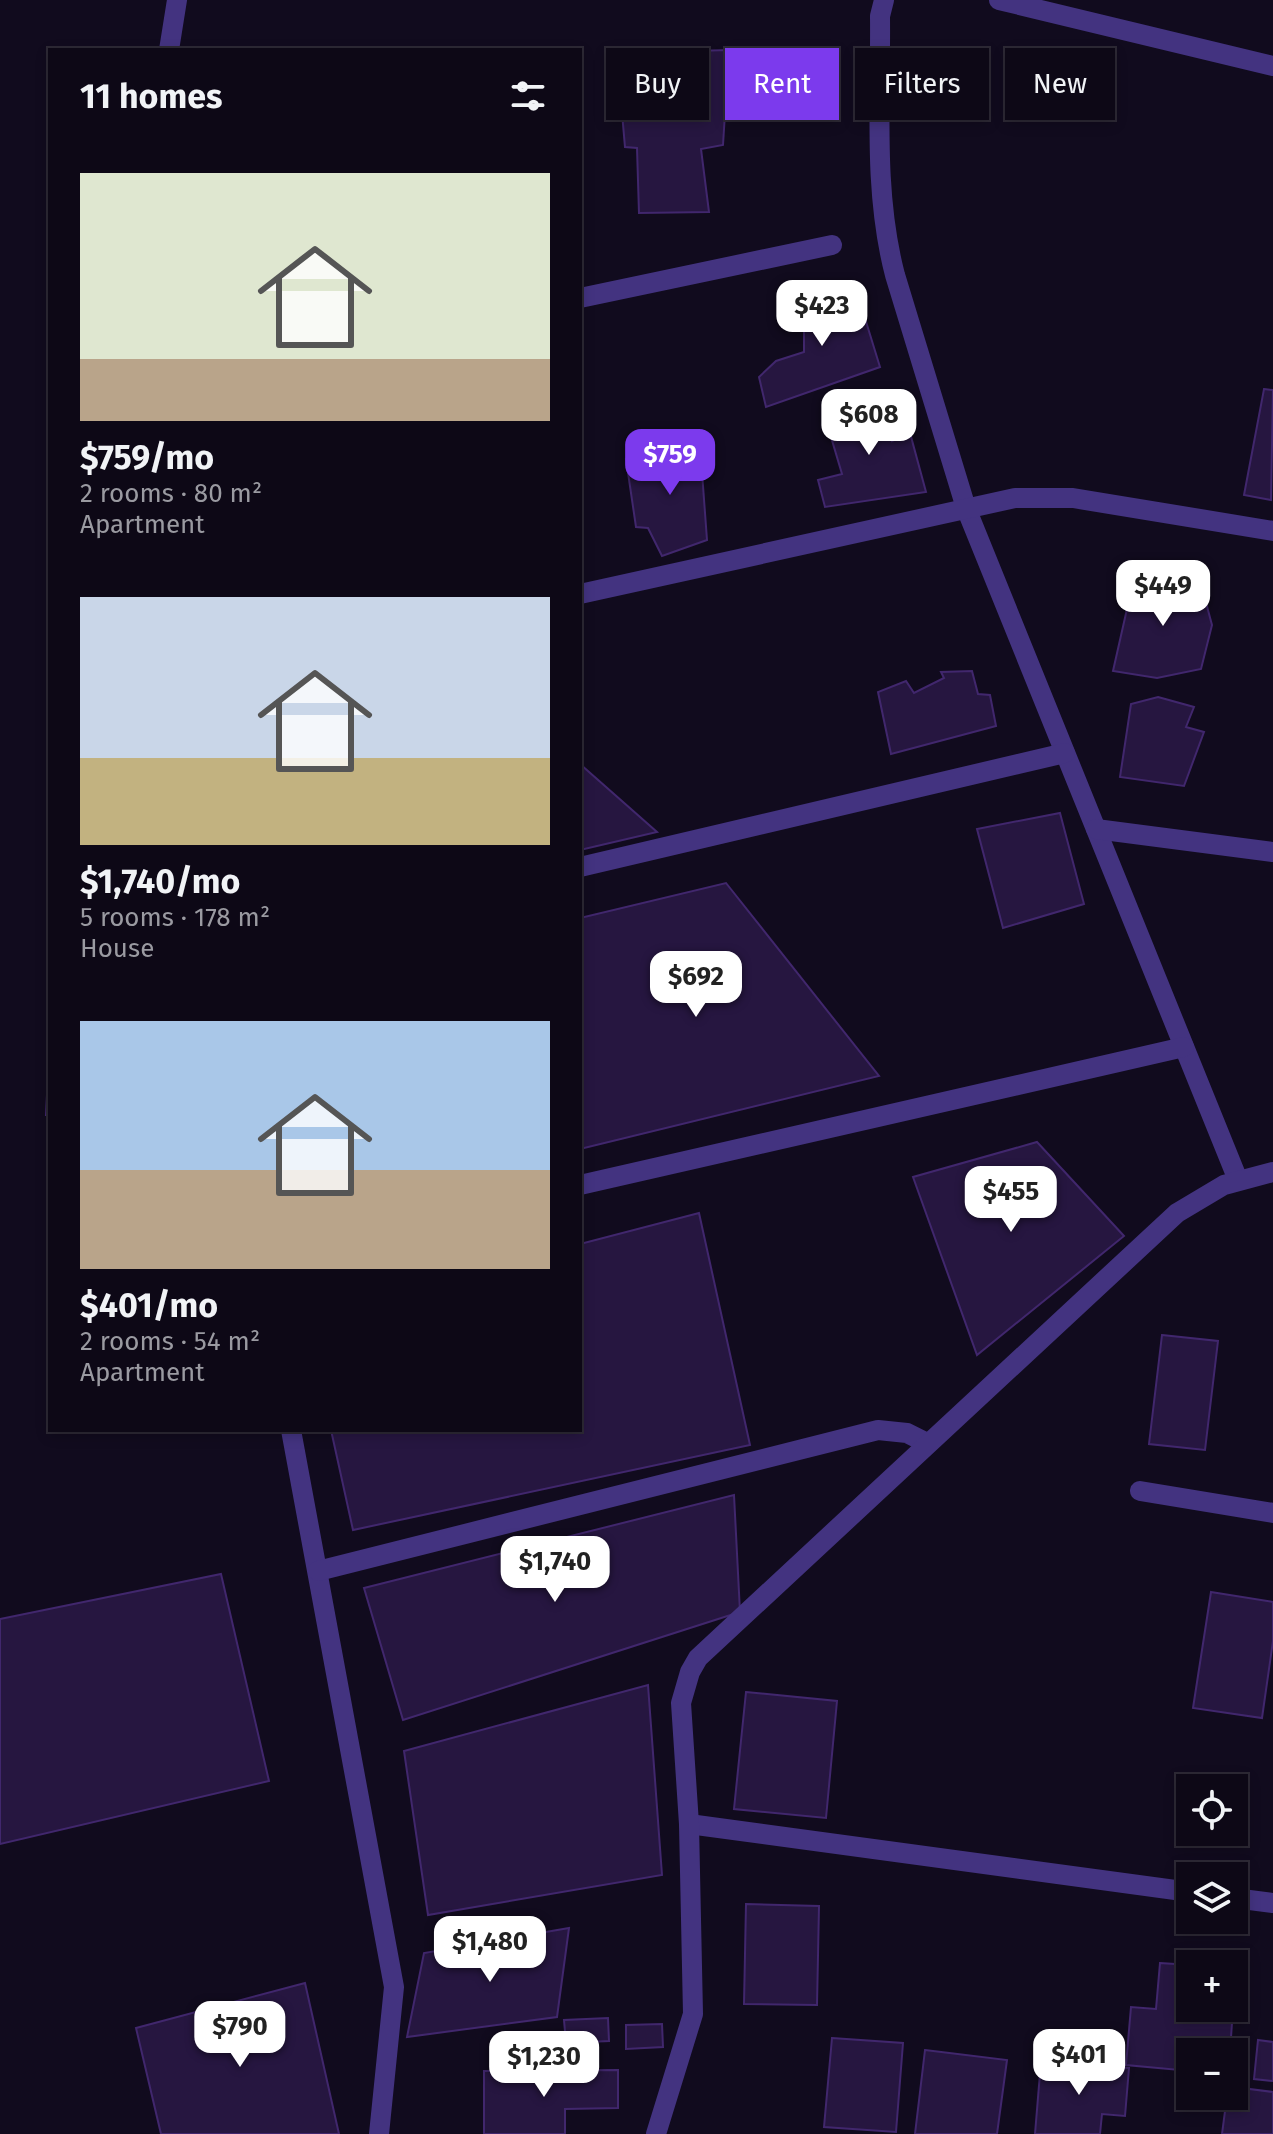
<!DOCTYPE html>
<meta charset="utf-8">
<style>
:root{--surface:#0d0816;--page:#16111f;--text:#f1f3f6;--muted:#9a9aa1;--line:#2d2935;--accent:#7c3aed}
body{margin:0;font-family:"Fira Sans",sans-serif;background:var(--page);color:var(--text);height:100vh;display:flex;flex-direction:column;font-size:30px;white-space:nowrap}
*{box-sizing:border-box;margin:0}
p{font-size:26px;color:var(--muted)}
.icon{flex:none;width:44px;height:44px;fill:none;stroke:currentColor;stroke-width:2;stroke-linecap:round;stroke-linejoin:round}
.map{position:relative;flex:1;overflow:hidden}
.drawer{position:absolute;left:48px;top:48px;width:534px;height:1384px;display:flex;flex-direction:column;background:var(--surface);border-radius:0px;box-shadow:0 4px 12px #0003,0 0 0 2px var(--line)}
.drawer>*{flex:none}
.top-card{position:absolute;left:606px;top:48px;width:546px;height:72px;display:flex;gap:16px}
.fabs{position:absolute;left:1176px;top:1774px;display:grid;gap:16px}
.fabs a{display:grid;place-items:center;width:72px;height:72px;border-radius:0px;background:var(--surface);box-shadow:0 4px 12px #0003,0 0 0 2px var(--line);font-size:40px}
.price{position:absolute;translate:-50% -68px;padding:0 18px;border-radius:16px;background:#fff;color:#222;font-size:26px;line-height:52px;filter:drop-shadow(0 2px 4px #0008)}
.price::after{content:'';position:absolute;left:50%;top:48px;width:24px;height:18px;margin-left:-12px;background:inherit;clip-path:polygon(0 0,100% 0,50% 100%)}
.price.selected{background:var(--accent);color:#fff}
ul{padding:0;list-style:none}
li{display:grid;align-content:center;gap:16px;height:424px;padding:0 32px}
li span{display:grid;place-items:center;height:248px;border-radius:0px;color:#555}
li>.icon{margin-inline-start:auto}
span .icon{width:144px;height:144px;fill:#fffc;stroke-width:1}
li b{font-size:34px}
h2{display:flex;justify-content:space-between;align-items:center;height:96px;padding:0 32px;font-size:34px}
.tag{padding:0 28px;border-radius:0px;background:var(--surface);box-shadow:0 4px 12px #0003,0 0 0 2px var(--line);font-size:28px;line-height:72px}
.tag.selected{background:var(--accent);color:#fff}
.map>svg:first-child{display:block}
.building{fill:#261640;stroke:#41276d;stroke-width:2}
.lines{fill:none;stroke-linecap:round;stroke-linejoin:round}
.minor{stroke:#433380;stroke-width:20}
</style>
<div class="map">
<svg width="1273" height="2134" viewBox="0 0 1273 2134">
<rect width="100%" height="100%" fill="#110b1e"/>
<g class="building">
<path d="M 729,50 L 723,145 L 701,149 L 709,212 L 639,213 L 637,148 L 625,147 L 621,101 L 685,101 L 693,51 Z"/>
<path d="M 856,289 L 880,367 L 766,407 L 759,377 L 776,361 L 804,352 L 804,326 L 782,327 L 780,308 Z"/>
<path d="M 1264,389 L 1273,390 L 1271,500 L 1244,495 Z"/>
<path d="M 882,398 L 892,441 L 910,433 L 926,492 L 825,507 L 818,480 L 842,474 L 823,410 Z"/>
<path d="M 700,445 L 707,540 L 662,556 L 648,528 L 636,527 L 626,459 Z"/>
<path d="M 1136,569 L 1164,578 L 1188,577 L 1205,599 L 1212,625 L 1201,669 L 1157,678 L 1113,671 Z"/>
<path d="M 972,671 L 978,694 L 990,695 L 996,726 L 891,754 L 878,692 L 906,681 L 914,693 L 944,678 L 941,672 Z"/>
<path d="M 1158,697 L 1194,707 L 1186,727 L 1204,732 L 1184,786 L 1120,777 L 1131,704 Z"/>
<path d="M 580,764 L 657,832 L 580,850 Z"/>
<path d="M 1060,813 L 1084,904 L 1003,928 L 977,829 Z"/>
<path d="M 726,883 L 879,1076 L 580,1149 L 580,918 Z"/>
<path d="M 50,1034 L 50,1115 L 46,1115 Z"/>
<path d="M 1037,1142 L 1124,1236 L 977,1355 L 913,1177 Z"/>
<path d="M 699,1213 L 750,1445 L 353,1530 L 331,1430 L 580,1430 L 580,1244 Z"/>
<path d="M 1162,1335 L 1218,1341 L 1205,1450 L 1149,1444 Z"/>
<path d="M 734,1495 L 740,1612 L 403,1720 L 364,1588 Z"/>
<path d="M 221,1574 L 269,1781 L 0,1844 L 0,1619 Z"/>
<path d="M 1211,1592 L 1273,1602 L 1273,1641 L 1262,1718 L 1193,1708 Z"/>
<path d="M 648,1685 L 662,1875 L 428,1915 L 404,1751 Z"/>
<path d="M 746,1692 L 837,1701 L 826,1818 L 734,1809 Z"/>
<path d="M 746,1904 L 819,1906 L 817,2005 L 744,2004 Z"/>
<path d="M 569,1928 L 557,2017 L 407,2037 L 424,1953 Z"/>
<path d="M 1194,1955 L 1237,1958 L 1234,2000 L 1234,1964 L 1194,1964 Z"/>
<path d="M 1160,1963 L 1190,1965 L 1190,2008 L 1233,2008 L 1230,2052 L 1190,2052 L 1190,2071 L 1126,2065 L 1131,2007 L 1156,2009 Z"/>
<path d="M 305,1983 L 339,2134 L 161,2134 L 136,2028 Z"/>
<path d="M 608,2018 L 609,2041 L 566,2043 L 564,2020 Z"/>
<path d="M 662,2024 L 663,2047 L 626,2049 L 626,2025 Z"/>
<path d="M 832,2038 L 903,2043 L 896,2132 L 824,2127 Z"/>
<path d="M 1258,2040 L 1273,2042 L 1273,2081 L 1254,2079 Z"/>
<path d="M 925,2050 L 1007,2060 L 997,2134 L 915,2134 Z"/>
<path d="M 1041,2061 L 1129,2068 L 1125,2116 L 1102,2114 L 1100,2134 L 1035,2134 Z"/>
<path d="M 618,2070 L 618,2108 L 565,2109 L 565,2134 L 484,2134 L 484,2071 Z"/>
<path d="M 1234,2087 L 1273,2092 L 1273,2134 L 1222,2134 L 1227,2096 L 1234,2096 Z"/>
</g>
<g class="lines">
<g class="minor">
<path d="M 884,0 L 880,16 C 881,102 873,191 895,275 L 966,508 L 1238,1180"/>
<path d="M 999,0 L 1273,66"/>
<path d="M 169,50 L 177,0"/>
<path d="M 580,298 L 832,245"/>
<path d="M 580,594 L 1015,498 L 1073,498 L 1273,531"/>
<path d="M 1096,829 L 1273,852"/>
<path d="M 580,867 L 1065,753"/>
<path d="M 580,1185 L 1184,1047"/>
<path d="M 291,1430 L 394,1987 L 379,2134"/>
<path d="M 1140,1491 L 1273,1513"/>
<path d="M 318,1571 L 878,1430 L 907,1433 L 927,1443"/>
<path d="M 689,1824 L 1190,1892"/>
<path d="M 1234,1898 L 1273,1903"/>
<path d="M 656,2134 L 693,2014 L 689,1824 L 681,1703 L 690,1672 L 698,1658 L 1177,1213 L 1224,1185 L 1273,1172"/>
</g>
</g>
</svg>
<div class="fabs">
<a><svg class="icon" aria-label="locate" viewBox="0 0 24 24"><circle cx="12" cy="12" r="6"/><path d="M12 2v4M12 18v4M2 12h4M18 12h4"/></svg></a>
<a><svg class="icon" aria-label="layers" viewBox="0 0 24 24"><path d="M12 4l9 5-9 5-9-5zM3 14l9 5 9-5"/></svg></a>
<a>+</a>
<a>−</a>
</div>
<b class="price" style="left:822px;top:348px">$423</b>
<b class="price" style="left:869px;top:457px">$608</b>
<b class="price selected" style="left:670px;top:497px">$759</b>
<b class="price" style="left:1163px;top:628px">$449</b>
<b class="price" style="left:696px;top:1019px">$692</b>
<b class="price" style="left:1011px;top:1234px">$455</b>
<b class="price" style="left:555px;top:1604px">$1,740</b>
<b class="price" style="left:490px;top:1984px">$1,480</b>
<b class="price" style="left:240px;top:2069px">$790</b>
<b class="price" style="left:1079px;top:2097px">$401</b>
<b class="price" style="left:544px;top:2099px">$1,230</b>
<div class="top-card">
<a class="tag">Buy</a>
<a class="tag selected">Rent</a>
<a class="tag">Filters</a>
<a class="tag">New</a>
</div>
<section class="drawer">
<h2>11 homes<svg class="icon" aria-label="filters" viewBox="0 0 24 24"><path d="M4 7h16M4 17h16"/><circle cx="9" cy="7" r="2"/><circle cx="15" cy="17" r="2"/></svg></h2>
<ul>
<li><span style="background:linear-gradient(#dfe7d0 75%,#b9a48a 0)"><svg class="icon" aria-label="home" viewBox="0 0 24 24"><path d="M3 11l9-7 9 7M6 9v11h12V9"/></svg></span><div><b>$759/mo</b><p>2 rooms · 80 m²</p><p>Apartment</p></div></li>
<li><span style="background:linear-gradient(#c9d6e8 65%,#c2b280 0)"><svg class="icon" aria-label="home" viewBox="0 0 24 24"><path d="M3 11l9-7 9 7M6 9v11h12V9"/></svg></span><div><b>$1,740/mo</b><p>5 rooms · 178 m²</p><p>House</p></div></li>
<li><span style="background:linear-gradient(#a9c7e8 60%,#b9a48a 0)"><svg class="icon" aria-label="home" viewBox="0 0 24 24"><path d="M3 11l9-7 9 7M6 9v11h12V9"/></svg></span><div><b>$401/mo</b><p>2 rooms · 54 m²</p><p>Apartment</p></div></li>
</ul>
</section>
</div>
